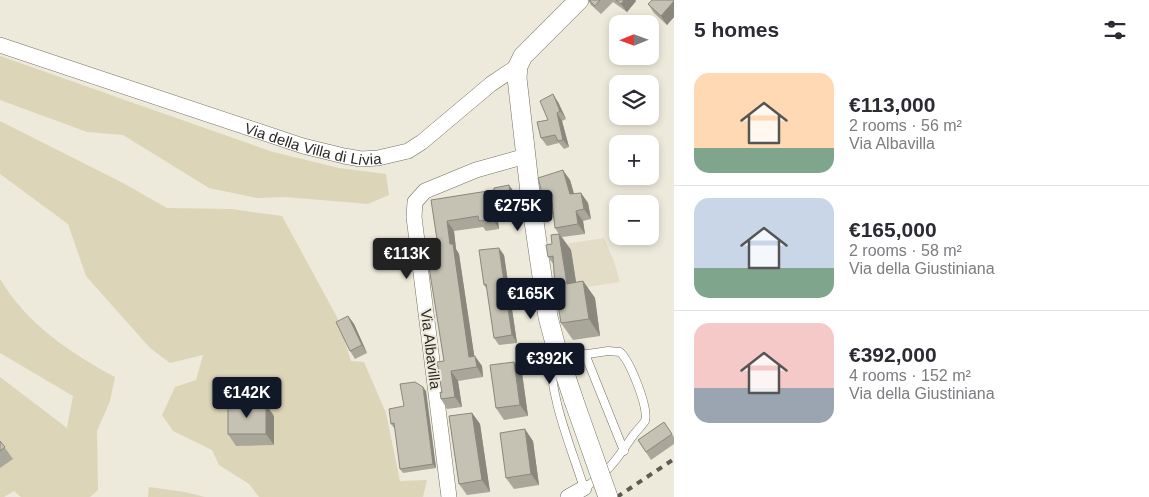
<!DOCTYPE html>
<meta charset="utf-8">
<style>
:root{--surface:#fff;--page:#f2f2f3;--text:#2b2b33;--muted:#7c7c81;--line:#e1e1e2;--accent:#111827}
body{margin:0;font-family:Helvetica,sans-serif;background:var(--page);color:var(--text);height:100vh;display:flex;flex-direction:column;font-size:19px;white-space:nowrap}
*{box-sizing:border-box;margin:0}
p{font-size:16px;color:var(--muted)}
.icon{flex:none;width:28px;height:28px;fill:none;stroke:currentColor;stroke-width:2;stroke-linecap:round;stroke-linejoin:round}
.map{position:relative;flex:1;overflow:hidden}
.sheet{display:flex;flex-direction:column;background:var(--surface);width:475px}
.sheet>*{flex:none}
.needle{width:32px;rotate:269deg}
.controls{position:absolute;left:609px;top:15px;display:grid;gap:10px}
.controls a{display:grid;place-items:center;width:50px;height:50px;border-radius:10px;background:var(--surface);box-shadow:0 2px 8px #0003;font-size:25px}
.price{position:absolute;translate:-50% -42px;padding:0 11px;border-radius:5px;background:var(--accent);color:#fff;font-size:16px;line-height:32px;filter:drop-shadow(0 1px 2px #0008)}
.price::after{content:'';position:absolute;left:50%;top:30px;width:15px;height:11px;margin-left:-8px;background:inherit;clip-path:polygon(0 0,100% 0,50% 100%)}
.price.on{background:#222;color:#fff}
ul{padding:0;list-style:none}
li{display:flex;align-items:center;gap:15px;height:125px;padding:0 20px}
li+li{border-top:1px solid var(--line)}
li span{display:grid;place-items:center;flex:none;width:140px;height:100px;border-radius:15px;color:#555}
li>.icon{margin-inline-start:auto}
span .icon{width:60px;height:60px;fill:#fffc;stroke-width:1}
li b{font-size:21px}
h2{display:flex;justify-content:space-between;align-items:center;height:60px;padding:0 20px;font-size:21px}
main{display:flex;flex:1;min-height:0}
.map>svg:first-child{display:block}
.built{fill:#e3ddc8}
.green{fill:#dcd5b8}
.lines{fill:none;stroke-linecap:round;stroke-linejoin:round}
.service-casing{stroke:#737063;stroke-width:9}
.minor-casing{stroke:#737063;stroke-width:16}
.tertiary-casing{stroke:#737063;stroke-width:20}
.service{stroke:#fff;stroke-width:8}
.minor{stroke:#fff;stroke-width:15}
.tertiary{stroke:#fff;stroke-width:19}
.rail{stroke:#5d5b53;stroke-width:4;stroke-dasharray:6 6;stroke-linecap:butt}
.tertiary-bridge-casing{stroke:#737063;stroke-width:20;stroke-linecap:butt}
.tertiary-bridge{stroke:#fff;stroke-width:19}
.wall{fill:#a9a69a}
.shaded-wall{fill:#8a877d}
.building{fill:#c5c1b3;stroke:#8a877d}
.labels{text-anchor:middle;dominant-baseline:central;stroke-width:4;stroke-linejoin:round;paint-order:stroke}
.street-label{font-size:15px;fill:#2a2823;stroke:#eeeadb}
</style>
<main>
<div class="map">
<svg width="674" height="497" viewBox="0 0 674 497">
<rect width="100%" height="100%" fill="#eeeadb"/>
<path class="built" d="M 604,238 L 615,264 L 620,282 L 555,292 L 551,246 Z"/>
<g class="green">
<path d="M 0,56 L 273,152 L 339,168 L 386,174 L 389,195 L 368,204 L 285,197 L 257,198 L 209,188 L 123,135 L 87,132 L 0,100 Z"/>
<path d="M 0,121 L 123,183 L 167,208 L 231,209 L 282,216 L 337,317 L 351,361 L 364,362 L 386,413 L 400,481 L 427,480 L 423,497 L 259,497 L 249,484 L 219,465 L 212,450 L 173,431 L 162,415 L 175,387 L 196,380 L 203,355 L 170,363 L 150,348 L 86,276 L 68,224 L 0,174 Z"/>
<path d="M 0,279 C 26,323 70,353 115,377 L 110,401 L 97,431 L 98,490 L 90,497 L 21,497 L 14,491 L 4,497 L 0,497 L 0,377 L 67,428 L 73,396 L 0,353 Z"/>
<path d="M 149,487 L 185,492 L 205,497 L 148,497 Z"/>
</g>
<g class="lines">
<g class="service-casing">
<g id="service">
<path d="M 550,349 C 550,399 569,441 584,488 C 608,473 617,459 632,437 C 636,431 641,427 645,421 C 649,408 630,361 620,352 L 608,351 L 561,358"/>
<path d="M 585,354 L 624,451"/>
</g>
</g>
<g class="minor-casing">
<g id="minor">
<path id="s1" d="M 0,45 L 303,146 L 344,156 L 361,159 L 378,158 L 408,151 L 422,142 L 491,84 L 518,66"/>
<path d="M 449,497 L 414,217 L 415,202 L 425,191 L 476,170 L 526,156"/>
<path d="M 568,497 L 584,488"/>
</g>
</g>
<g class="tertiary-casing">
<path id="tertiary" d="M 574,401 L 556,347 L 548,317 L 531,201 L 517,78 L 518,66 L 523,56 L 579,0"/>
</g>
<use href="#service" class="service"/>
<use href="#minor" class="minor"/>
<use href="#tertiary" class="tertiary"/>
<path class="rail" d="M 617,497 L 674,459"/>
<g class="tertiary-bridge-casing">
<path id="tertiary-bridge" d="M 574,401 L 608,497"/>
</g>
<use href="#tertiary-bridge" class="tertiary-bridge"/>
</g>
<g class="wall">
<path d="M 588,0 L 635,0 L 636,1 L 627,12 L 613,2 L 601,14 L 591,5 Z"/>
<path d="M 674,0 L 674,17 L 667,25 L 654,13 L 648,4 Z"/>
<path d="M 558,102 L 566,119 L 562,121 L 569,147 L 564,149 L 559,143 L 547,146 L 541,138 L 548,120 Z"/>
<path d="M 570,180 L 574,194 L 581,193 L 588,203 L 591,219 L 583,221 L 585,234 L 562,237 L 571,250 L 576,282 L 583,281 L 595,298 L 600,336 L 573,340 L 561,323 L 554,265 L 548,257 L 552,244 L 559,234 L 555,228 L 553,214 L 552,214 L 545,204 Z"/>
<path d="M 509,185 L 516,195 L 518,211 L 497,214 L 499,229 L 486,231 L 483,227 L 454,231 L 456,249 L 459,254 L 474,356 L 482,366 L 483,377 L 458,381 L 462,407 L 447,409 L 441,399 L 444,361 L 438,246 L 431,200 L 494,190 Z"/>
<path d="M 504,255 L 517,343 L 499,345 L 494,338 L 487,289 L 484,285 Z"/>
<path d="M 348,316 L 354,324 L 367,353 L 355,359 L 350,351 Z"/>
<path d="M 522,373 L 528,416 L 504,420 L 496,408 Z"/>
<path d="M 426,391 L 436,468 L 403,473 L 400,469 L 395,428 L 394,428 L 391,424 L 404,406 Z"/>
<path d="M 472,413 L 480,424 L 490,492 L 467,495 L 459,484 Z"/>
<path d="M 274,416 L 274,445 L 236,446 L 228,434 Z"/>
<path d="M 664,422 L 674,437 L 674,444 L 651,460 L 638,440 Z"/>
<path d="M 0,441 L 13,459 L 0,468 Z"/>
<path d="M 533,441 L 539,485 L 514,489 L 506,478 Z"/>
</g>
<g class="shaded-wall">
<path d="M 624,0 L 635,0 L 636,1 L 627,12 L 621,4 Z"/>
<path d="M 674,1 L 674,17 L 667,25 L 661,16 Z"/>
<path d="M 553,94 L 558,102 L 566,119 L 560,111 Z"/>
<path d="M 557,113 L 562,121 L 569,147 L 563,140 Z"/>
<path d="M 563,170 L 570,180 L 577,204 L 570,194 Z"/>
<path d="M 509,185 L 516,195 L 518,211 L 511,201 Z"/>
<path d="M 581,193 L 588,203 L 591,219 L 584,209 Z"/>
<path d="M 490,204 L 497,214 L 499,229 L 493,219 Z"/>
<path d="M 576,211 L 583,221 L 585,234 L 578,224 Z"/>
<path d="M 447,221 L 454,231 L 456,249 L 459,254 L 476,367 L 469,357 L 450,244 Z"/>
<path d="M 559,234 L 571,250 L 579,301 L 567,284 Z"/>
<path d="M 499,248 L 504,255 L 517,343 L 512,335 Z"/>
<path d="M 583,281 L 595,298 L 600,336 L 589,319 Z"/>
<path d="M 348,316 L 354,324 L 367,353 L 362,345 Z"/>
<path d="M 475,356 L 482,366 L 483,377 L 477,367 Z"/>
<path d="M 514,362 L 522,373 L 528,416 L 520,405 Z"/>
<path d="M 451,371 L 458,381 L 462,407 L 455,397 Z"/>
<path d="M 423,387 L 426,391 L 436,468 L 433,464 Z"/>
<path d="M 266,404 L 274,416 L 274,445 L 266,434 Z"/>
<path d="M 472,413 L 480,424 L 490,492 L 482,480 Z"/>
<path d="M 525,429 L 533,441 L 539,485 L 531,474 Z"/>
</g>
<g class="building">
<path d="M 589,0 L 600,0 L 595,6 Z"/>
<path d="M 616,0 L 624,0 L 621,4 Z"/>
<path d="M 652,0 L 674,0 L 674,1 L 661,16 L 648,4 Z"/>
<path d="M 553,94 L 560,111 L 557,113 L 563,140 L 558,141 L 555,135 L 541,138 L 537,122 L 548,120 L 540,101 Z"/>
<path d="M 563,170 L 570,194 L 581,193 L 584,209 L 576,211 L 578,224 L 555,228 L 552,202 L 545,204 L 538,178 Z"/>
<path d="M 509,185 L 511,201 L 490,204 L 493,219 L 479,221 L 478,216 L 447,221 L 450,244 L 453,244 L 469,357 L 475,356 L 477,367 L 451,371 L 455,397 L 441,399 L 440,392 L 442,393 L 437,362 L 444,361 L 426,248 L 438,246 L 431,200 L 494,190 L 494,188 Z"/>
<path d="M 559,234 L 567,284 L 583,281 L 589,319 L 561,323 L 555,286 L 553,256 L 548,257 L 546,245 L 552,244 L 551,235 Z"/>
<path d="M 499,248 L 512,335 L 494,338 L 486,284 L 484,285 L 479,250 Z"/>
<path d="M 348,316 L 362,345 L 350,351 L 336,322 Z"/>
<path d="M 514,362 L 520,405 L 496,408 L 490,365 Z"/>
<path d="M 415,382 L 423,387 L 433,464 L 400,469 L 394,423 L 391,424 L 389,409 L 404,406 L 400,384 Z"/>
<rect x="228" y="404" width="38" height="30"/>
<path d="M 472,413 L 482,480 L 459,484 L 449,416 Z"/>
<path d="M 664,422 L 672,434 L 646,452 L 638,440 Z"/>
<path d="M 525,429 L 531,474 L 506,478 L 500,433 Z"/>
<path d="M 0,441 L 5,447 L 0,451 Z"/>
</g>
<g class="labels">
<g class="street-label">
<text stroke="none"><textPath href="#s1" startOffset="329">Via della Villa di Livia</textPath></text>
<text transform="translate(431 349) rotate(83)">Via Albavilla</text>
</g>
</g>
</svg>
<div class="controls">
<a><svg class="needle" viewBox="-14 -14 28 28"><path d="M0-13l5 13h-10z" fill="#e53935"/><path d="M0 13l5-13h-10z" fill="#7c7c81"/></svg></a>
<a><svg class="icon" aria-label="layers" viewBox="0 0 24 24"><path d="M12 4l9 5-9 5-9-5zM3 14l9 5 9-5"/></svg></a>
<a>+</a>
<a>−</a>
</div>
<b class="price" style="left:518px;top:232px">€275K</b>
<b class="price on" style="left:407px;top:280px">€113K</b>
<b class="price" style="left:531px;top:320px">€165K</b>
<b class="price" style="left:550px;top:385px">€392K</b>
<b class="price" style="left:247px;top:419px">€142K</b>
</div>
<section class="sheet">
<h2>5 homes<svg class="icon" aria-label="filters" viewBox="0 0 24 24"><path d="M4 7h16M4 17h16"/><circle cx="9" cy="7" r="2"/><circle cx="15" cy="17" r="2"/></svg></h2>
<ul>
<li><span style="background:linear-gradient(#ffd9b3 75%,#7fa58c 0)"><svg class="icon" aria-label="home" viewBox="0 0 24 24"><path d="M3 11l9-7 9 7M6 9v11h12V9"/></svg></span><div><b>€113,000</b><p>2 rooms · 56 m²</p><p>Via Albavilla</p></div></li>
<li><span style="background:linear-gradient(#c9d6e8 70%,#7fa58c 0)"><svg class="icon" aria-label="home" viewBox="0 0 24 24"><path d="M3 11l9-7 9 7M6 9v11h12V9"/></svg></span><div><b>€165,000</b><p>2 rooms · 58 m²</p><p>Via della Giustiniana</p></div></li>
<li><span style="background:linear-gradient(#f6c9c9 65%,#9aa5b1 0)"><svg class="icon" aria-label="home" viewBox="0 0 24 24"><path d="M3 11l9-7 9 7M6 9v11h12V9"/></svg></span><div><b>€392,000</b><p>4 rooms · 152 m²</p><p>Via della Giustiniana</p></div></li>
</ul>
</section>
</main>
